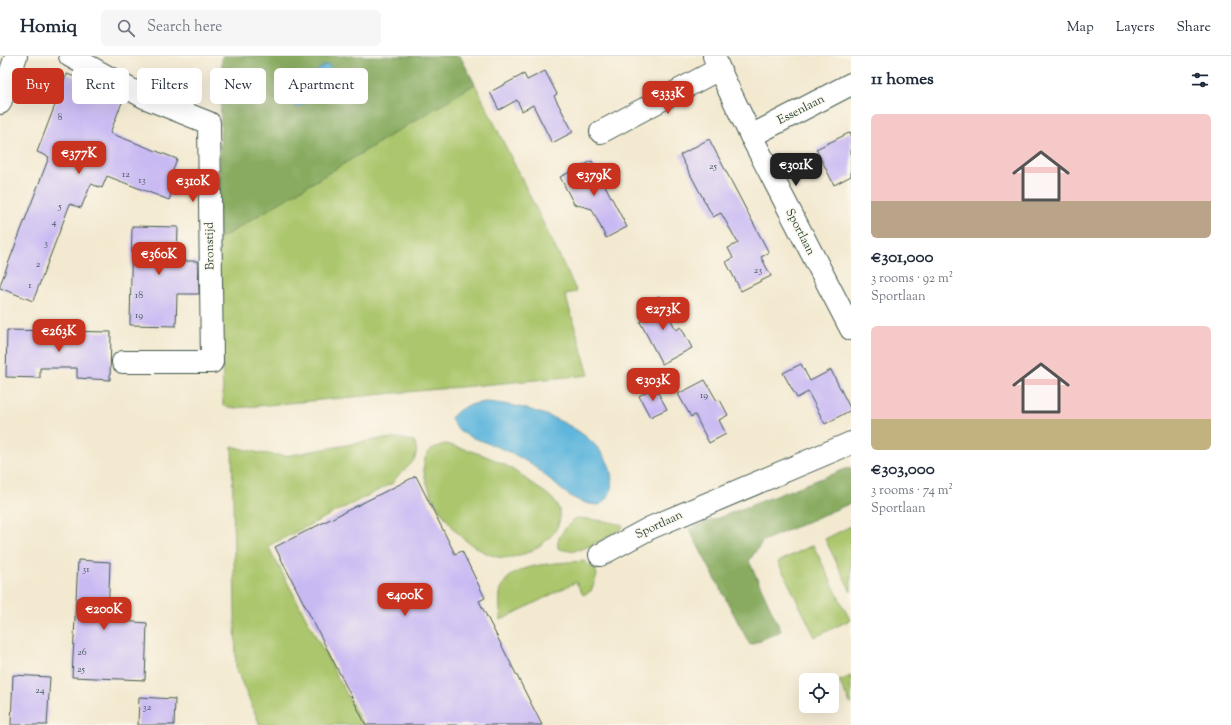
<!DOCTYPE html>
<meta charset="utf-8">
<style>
:root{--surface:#fff;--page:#f6f6f7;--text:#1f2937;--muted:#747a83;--line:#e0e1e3;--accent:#c8321e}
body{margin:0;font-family:"Sorts Mill Goudy",serif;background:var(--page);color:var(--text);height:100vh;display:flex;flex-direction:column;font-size:15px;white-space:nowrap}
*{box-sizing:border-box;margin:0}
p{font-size:13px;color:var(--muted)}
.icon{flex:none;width:22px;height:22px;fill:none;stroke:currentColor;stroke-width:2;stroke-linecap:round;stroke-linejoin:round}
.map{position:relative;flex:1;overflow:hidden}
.details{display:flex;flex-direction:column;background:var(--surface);width:380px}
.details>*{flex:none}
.guide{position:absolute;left:12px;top:12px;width:380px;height:36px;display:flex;gap:8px}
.buttons{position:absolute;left:799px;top:617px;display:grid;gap:8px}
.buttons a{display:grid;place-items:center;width:40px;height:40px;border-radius:6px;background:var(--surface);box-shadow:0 4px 16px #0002;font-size:20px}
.price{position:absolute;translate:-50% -34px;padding:0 9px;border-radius:8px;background:var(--accent);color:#fff;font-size:13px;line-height:26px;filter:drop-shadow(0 1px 2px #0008)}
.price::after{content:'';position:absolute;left:50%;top:24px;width:12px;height:9px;margin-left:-6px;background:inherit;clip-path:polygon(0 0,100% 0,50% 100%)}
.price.active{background:#222;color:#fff}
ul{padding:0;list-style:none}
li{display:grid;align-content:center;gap:8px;height:212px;padding:0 20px}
li span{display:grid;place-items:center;height:124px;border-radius:6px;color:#555}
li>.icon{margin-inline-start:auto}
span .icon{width:72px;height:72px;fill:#fffc;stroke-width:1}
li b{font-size:17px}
h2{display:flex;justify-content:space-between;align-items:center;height:48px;padding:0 20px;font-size:17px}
.tag{padding:0 14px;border-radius:6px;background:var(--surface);box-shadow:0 4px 16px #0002;font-size:14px;line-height:36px}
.tag.active{background:var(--accent);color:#fff}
header{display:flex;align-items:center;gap:24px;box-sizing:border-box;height:56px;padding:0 20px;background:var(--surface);border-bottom:1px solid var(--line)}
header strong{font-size:19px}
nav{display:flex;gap:22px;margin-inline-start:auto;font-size:14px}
.search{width:280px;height:36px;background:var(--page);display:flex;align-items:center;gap:10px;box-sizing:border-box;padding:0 14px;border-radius:6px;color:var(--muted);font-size:15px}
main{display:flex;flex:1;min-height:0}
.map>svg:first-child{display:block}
.green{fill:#abc66c;stroke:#658250}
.forest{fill:#88ab60;stroke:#54744a}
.water{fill:#5fb6dc;stroke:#3f7a88}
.building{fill:#c9b9f3}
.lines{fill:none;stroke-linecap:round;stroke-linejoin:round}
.minor-casing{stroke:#3f574b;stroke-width:24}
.minor{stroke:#fff;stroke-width:22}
.labels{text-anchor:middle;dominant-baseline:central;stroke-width:3;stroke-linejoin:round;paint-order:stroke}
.number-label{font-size:10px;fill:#4a5c64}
.street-label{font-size:12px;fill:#1f3d34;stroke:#fbf7ec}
</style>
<header>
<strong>Homiq</strong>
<div class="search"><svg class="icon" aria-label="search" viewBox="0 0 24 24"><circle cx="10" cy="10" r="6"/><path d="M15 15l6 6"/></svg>Search here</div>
<nav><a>Map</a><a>Layers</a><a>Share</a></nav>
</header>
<main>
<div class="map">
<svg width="851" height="669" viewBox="0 0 851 669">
<rect width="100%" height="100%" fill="#fbf7ec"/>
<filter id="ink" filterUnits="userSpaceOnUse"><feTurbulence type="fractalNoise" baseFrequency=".025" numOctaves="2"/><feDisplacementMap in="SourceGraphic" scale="8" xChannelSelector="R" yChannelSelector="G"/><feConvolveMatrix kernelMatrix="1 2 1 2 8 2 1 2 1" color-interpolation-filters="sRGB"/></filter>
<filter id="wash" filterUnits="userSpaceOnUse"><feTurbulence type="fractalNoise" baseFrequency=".012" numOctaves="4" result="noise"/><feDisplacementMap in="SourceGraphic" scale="16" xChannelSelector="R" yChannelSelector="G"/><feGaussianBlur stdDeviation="0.9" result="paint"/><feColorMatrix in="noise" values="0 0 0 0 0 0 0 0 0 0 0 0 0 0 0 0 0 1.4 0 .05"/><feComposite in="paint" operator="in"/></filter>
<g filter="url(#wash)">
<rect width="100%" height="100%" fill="#f3e9d0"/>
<g class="green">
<path d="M 475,28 L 577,236 L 565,238 L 589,319 L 235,352 L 223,350 L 222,268 L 218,184 Z"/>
<path d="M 397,382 L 414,385 C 424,408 400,412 393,427 L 268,490 L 363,669 L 260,669 L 236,613 L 232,390 L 259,397 L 285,400 L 380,383 Z"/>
<path d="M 446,388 C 463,393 481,397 497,405 C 511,411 523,421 535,430 C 541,434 550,439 554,445 C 578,473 523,510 494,500 C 483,496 474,491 465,484 C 445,467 395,396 446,388 Z"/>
<path d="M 578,462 C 587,463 619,466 623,470 L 621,474 C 604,482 577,502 558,492 C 555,481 567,471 574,463 Z"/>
<path d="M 851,470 L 851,536 L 825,483 Z"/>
<path d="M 813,489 L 850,564 L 815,581 L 778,506 Z"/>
<path d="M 584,505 L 595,513 L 597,519 L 591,535 L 583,539 L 576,526 L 501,564 C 500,552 497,537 504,527 C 517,506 563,507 584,505 Z"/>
<path d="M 851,620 L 851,649 L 839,625 Z"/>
</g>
<g class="forest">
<path d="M 222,0 L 460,0 L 475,28 L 218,184 Z"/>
<path d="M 851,411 L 851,447 L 763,485 L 749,505 L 781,575 L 750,589 L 689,473 Z"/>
</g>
<g class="water">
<path d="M 325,9 L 330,9 C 335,30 312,44 296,52 C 292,34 312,17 325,9 Z"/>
<path d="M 486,346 C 527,349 588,367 608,407 C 612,416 613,428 610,437 C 608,441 603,446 600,449 C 568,448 558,427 533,410 C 520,400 505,394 490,388 C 473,381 458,380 451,362 C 461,350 471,348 486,346 Z"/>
</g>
<g id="blocks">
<g class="building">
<path d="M 545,15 L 557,38 L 554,40 L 573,76 L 552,87 L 533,49 L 522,55 L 517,44 L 499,54 L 490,36 L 524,18 L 527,24 Z"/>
<path d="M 67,18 L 99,30 L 123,44 L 110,77 L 177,103 L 172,117 L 178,119 L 169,144 L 107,120 L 102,132 L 91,128 L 81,152 L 70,148 L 33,245 L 0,232 L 0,229 L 49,101 L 37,96 Z"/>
<path d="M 851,76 L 851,120 L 834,129 L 816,93 Z"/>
<path d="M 709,83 L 769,197 L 761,201 L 771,220 L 741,235 L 726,206 L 733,202 L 728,192 L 738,187 L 721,157 L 713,161 L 680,99 Z"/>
<path d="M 592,105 L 627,171 L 606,182 L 592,153 L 574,148 L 560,121 Z"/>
<path d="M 132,170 L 178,171 L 177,205 L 198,205 L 199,238 L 177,238 L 176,270 L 130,269 Z"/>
<path d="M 659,240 L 676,274 L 681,271 L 692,292 L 662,308 L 640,266 L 645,263 L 638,251 Z"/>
<path d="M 7,274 L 111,276 L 110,324 L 77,322 L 77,312 L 40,312 L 40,322 L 6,321 Z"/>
<path d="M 801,308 L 810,325 L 831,314 L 851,354 L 825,368 L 808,336 L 797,342 L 783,317 Z"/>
<path d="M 705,324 L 717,345 L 720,344 L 728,359 L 719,364 L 726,378 L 709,387 L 695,359 L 691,361 L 678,338 Z"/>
<path d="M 655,331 L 667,353 L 650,361 L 639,340 Z"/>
<path d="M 416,420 L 455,498 L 462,495 L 485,542 L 479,545 L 542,669 L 366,669 L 275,491 Z"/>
<path d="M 78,504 L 110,506 L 108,564 L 147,567 L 145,624 L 72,621 Z"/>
<path d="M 13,619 L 50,621 L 47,669 L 11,669 Z"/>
<path d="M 139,641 L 175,643 L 174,669 L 138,669 Z"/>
</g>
</g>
</g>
<g filter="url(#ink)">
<use href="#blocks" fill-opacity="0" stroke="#3f574b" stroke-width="1"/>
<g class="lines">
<g class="minor-casing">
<g id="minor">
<path d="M 70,0 L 144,41 L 209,67 L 212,306 L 123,306"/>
<path d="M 714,0 L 719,13 L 751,80 L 851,273"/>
<path d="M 0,47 L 16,0"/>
<path d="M 601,76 L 719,13"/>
<path d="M 751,80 L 851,28"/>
<path d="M 600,499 L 650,472 L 851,387"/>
</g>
</g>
<use href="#minor" class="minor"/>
</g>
</g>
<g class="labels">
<g class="number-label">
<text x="60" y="61">8</text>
<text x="713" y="110">25</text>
<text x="126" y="118">12</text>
<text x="142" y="124">13</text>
<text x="60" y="150">5</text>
<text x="54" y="166">4</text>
<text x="46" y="187">3</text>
<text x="38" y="208">2</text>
<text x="758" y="214">23</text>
<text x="30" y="229">1</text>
<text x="139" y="239">18</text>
<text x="139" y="259">19</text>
<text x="704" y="339">19</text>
<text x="86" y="513">31</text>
<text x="82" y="596">26</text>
<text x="81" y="613">25</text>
<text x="40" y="634">24</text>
<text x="147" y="651">32</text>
</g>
<g class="street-label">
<text transform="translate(801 54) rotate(-27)">Essenlaan</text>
<text transform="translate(800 176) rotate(63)">Sportlaan</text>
<text transform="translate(210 190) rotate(-91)">Bronstijd</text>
<text transform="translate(659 469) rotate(-25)">Sportlaan</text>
</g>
</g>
</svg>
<div class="buttons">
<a><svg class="icon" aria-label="locate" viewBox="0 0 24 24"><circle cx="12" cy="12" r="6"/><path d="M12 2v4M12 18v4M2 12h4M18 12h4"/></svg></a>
</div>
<b class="price" style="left:668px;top:59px">€333K</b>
<b class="price" style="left:79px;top:119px">€377K</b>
<b class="price active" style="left:796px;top:131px">€301K</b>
<b class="price" style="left:594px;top:141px">€379K</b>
<b class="price" style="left:193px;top:147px">€310K</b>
<b class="price" style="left:159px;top:220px">€360K</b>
<b class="price" style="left:663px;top:275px">€273K</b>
<b class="price" style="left:59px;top:297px">€263K</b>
<b class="price" style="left:653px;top:346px">€303K</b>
<b class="price" style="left:405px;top:561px">€400K</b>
<b class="price" style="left:104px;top:575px">€200K</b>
<div class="guide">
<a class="tag active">Buy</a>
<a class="tag">Rent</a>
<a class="tag">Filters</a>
<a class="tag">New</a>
<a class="tag">Apartment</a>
</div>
</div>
<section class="details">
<h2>11 homes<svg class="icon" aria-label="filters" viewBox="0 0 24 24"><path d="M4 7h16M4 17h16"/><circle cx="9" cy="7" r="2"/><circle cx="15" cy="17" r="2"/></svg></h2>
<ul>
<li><span style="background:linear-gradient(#f6c9c9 70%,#b9a48a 0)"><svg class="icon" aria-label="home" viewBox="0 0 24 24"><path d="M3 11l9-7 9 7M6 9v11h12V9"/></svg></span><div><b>€301,000</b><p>3 rooms · 92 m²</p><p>Sportlaan</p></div></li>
<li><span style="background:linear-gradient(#f6c9c9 75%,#c2b280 0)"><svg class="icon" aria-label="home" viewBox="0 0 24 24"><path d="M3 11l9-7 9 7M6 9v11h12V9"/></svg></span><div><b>€303,000</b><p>3 rooms · 74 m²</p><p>Sportlaan</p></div></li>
</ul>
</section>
</main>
